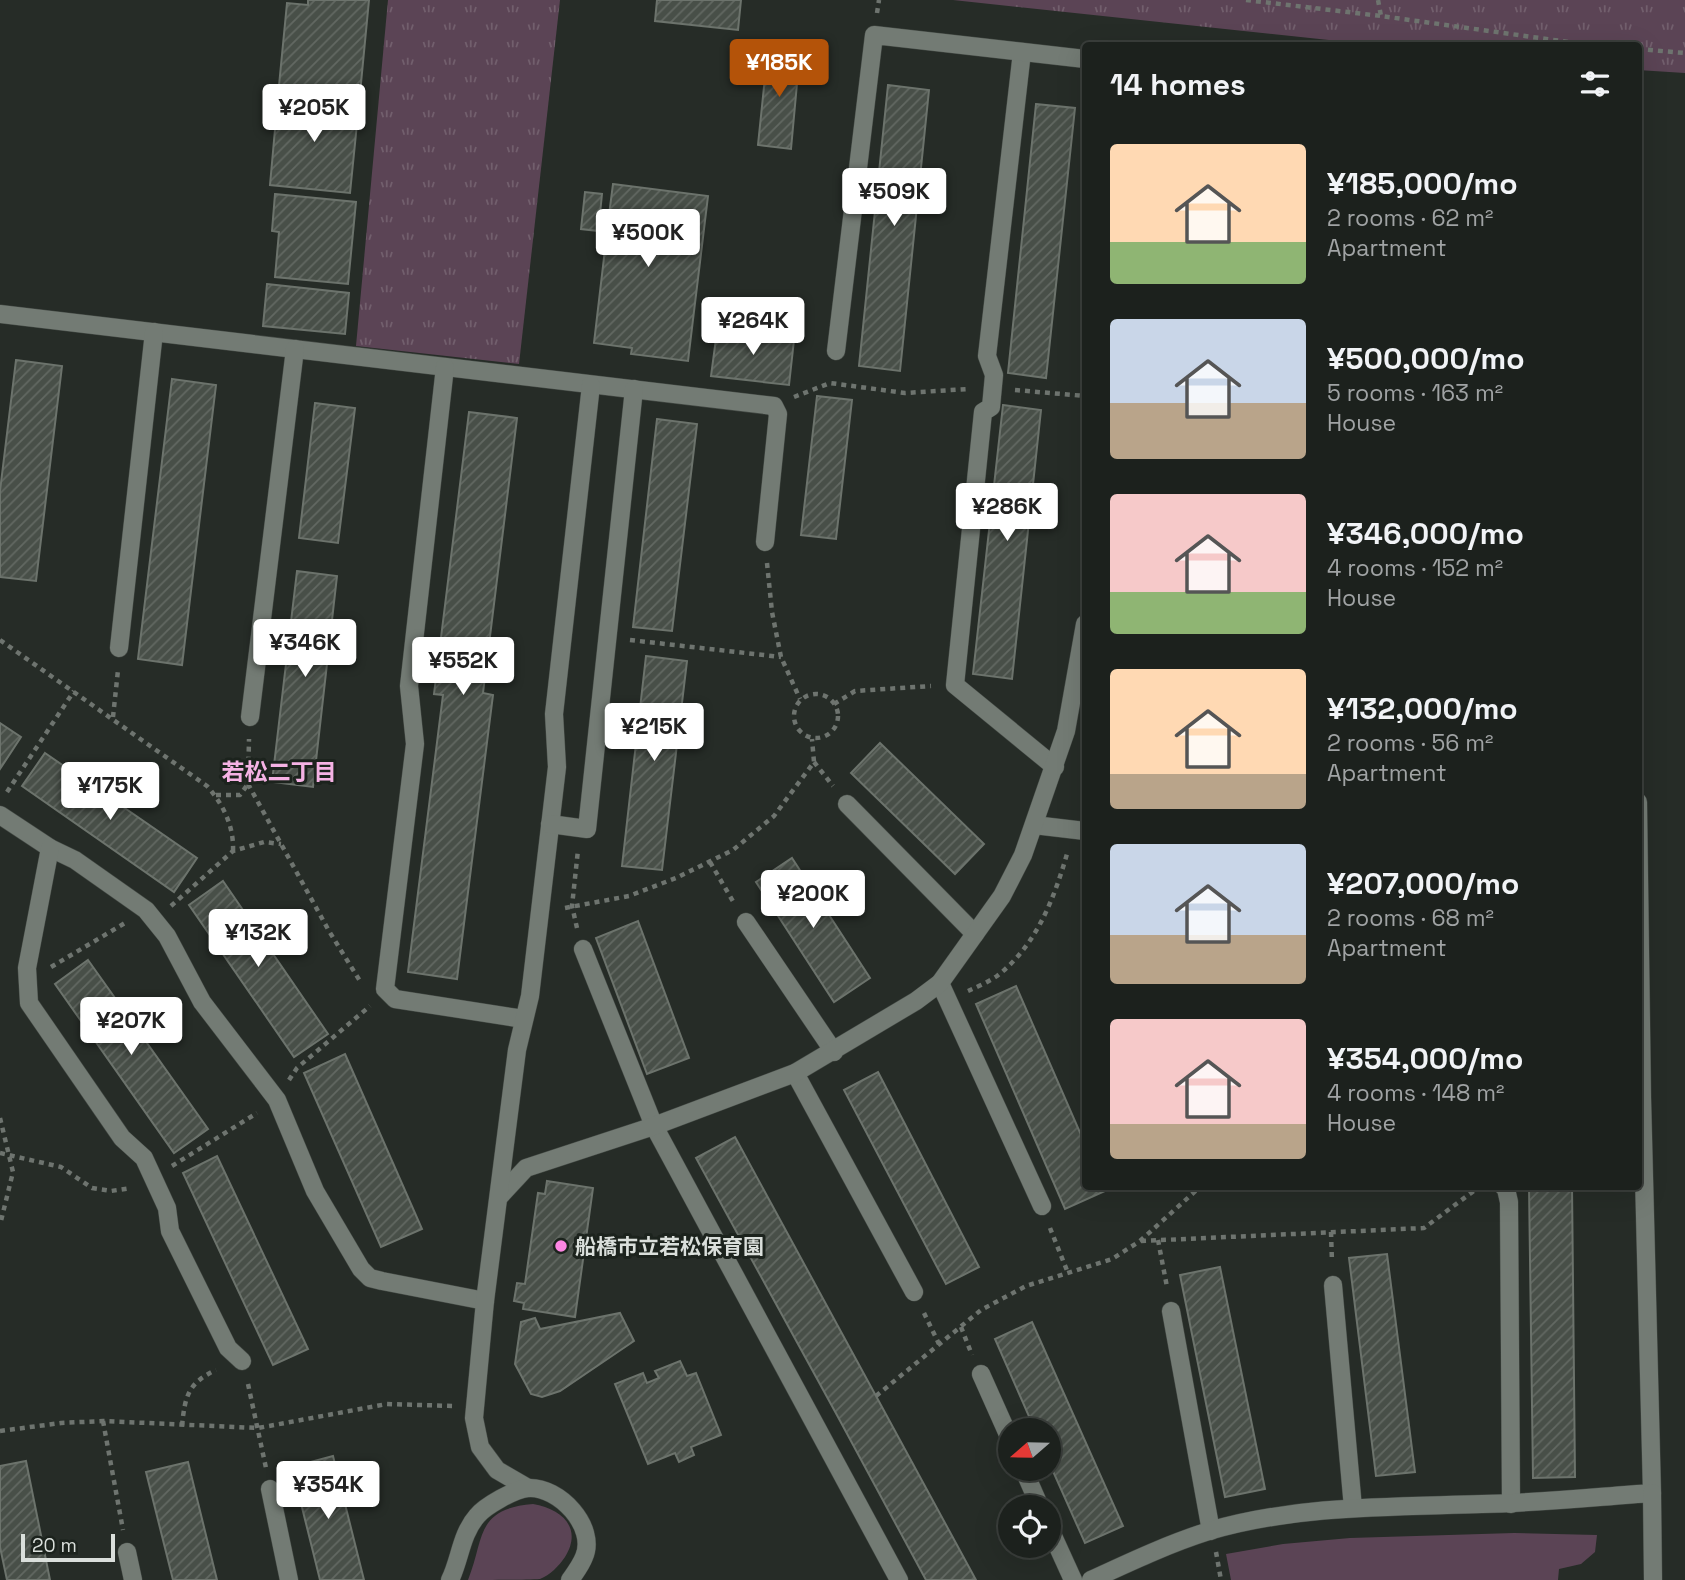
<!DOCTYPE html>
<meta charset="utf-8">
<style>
:root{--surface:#1c211d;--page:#292e2a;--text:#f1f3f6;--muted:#a0a3a4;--line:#3a3e3b;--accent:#b45309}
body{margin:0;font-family:"Space Grotesk","Noto Sans JP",sans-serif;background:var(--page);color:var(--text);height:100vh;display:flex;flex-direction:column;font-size:26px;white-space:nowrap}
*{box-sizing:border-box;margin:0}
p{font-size:23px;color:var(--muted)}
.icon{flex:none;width:38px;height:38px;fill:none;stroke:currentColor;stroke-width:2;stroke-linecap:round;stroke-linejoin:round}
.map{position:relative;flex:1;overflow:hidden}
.panel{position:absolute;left:1082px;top:42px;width:560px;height:1148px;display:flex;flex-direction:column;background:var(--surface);border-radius:7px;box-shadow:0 7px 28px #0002,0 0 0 2px var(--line)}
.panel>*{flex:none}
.needle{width:46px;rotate:250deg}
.controls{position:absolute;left:998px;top:1418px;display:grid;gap:14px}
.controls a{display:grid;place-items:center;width:63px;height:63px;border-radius:50%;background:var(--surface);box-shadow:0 7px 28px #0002,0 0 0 2px var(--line);font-size:35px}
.scale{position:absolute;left:21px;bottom:18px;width:94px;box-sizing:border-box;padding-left:7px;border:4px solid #dadfdb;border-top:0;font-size:19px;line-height:24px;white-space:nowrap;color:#dadfdb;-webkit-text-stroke:5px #1c231d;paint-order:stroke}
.price{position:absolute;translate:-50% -60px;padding:0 16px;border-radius:7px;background:#fff;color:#222;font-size:23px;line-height:46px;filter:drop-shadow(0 2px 4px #0008)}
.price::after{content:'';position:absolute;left:50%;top:42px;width:21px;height:16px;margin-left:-10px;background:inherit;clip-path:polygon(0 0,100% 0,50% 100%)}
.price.on{background:var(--accent);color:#fff}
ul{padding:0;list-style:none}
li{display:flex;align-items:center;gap:21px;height:175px;padding:0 28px}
li span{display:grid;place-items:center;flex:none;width:196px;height:140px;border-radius:7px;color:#555}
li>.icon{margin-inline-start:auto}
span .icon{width:84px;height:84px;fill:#fffc;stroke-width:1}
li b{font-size:30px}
h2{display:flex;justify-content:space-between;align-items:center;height:84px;padding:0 28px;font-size:30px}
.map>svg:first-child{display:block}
.grass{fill:#5b4455}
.park{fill:url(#park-tufts)}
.building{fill:url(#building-hatch);stroke:#6c736c;stroke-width:2}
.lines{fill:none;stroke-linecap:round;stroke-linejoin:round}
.service-casing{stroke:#444a45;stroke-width:19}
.pedestrian-casing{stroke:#444a45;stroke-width:19}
.minor-casing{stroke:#444a45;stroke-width:19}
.path{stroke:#6e746f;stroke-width:4.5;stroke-dasharray:5 5;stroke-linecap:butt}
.service{stroke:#737b74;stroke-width:18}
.pedestrian{stroke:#737b74;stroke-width:18}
.minor{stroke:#737b74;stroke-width:18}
.poi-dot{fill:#fd86e3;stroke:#1c231d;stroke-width:2.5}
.labels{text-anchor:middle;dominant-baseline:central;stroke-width:6;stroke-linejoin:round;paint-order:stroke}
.poi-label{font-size:21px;font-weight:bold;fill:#dadfdb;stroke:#1c231d;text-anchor:start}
.neighbourhood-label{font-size:23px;font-weight:bold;fill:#f5b2e4;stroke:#1c231d}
</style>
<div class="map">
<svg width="1685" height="1580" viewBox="0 0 1685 1580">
<defs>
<pattern id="park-tufts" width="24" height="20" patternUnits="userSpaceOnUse" patternTransform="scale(1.75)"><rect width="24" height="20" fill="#5b4455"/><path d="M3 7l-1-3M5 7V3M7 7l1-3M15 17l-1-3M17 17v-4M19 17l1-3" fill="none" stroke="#725f6d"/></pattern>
<pattern id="building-hatch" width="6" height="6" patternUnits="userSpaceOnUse" patternTransform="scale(1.75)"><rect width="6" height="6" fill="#484f48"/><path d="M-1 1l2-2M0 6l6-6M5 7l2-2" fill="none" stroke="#626862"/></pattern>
</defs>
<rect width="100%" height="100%" fill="#262c27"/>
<g class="grass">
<path d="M 533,1504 C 562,1509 583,1528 565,1557 C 559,1566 550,1575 540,1579 C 526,1580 485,1580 468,1580 C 485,1537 475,1509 533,1504 Z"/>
<path d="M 1514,1533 L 1597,1535 L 1595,1552 L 1581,1564 L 1559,1569 L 1558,1580 L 1231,1580 L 1226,1554 L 1283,1544 L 1350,1538 Z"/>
</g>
<g class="park">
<path d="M 388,0 L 560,0 L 519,364 L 356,346 Z"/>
<path d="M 953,0 L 1685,0 L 1685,73 L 1638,70 L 1638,46 L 1376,45 Z"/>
</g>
<g class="building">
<path d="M 308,0 L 369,0 L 359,104 L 278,96 L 287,3 L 308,5 Z"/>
<path d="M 657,0 L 741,0 L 738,30 L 655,21 Z"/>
<path d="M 768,48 L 800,51 L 791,149 L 758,145 Z"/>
<path d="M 888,85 L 929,90 L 900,371 L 859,366 Z"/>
<path d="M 278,96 L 359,104 L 350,193 L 270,185 Z"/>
<path d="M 1036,104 L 1075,108 L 1046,378 L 1008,373 Z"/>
<path d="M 613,184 L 708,196 L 688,361 L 631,354 L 632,348 L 594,343 L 607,232 L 581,229 L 585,192 L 602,194 L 600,214 L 609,215 Z"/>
<path d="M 275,194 L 356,202 L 348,284 L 275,277 L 279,232 L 272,231 Z"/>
<path d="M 267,284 L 349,293 L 345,334 L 263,326 Z"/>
<path d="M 737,330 L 760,331 L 779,339 L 794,340 L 789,385 L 711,376 L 717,331 Z"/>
<path d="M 16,360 L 62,366 L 36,581 L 0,577 L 0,491 Z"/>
<path d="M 172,379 L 216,385 L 182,665 L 138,659 Z"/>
<path d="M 817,396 L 852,400 L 836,539 L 801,535 Z"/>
<path d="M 315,403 L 355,408 L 338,543 L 299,538 Z"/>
<path d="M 1003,405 L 1041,410 L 1012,679 L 973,674 Z"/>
<path d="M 469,412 L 517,418 L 483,693 L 493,695 L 457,979 L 408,972 L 443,695 L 434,694 Z"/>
<path d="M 657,419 L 697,424 L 672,631 L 633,627 Z"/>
<path d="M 297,571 L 337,576 L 313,787 L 272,782 Z"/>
<path d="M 646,656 L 687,661 L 662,870 L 622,866 Z"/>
<path d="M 0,723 L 21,737 L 0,769 Z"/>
<path d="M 880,743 L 984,844 L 955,874 L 851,773 Z"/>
<path d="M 45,753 L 197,858 L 174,892 L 22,786 Z"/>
<path d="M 792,858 L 870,978 L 834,1002 L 756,882 Z"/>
<path d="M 223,881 L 328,1034 L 294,1057 L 189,905 Z"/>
<path d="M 638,921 L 689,1058 L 647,1074 L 596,938 Z"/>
<path d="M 88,960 L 208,1129 L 174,1153 L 55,984 Z"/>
<path d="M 1016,986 L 1085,1144 L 1085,1186 L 1103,1186 L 1105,1191 L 1065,1209 L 976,1004 Z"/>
<path d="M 345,1054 L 422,1229 L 381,1247 L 304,1073 Z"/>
<path d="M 878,1072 L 979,1267 L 946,1284 L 844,1090 Z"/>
<path d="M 735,1137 L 876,1396 L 976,1580 L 926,1580 L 838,1417 L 696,1158 Z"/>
<path d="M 217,1156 L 308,1349 L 273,1365 L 183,1173 Z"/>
<path d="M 547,1181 L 593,1188 L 575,1317 L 523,1309 L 524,1303 L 514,1301 L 517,1283 L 525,1284 L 538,1193 L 545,1194 Z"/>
<path d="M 1529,1186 L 1572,1186 L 1575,1477 L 1533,1478 Z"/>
<path d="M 1387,1254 L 1415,1472 L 1376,1476 L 1349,1258 Z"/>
<path d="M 1220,1267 L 1265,1489 L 1225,1497 L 1180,1275 Z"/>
<path d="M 620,1313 L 634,1341 L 560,1391 L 542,1397 L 531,1394 L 515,1364 L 521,1322 L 535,1318 L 540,1329 Z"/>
<path d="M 1032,1322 L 1123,1526 L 1085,1543 L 1048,1460 L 1048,1430 L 1035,1430 L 995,1339 Z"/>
<path d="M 680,1361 L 687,1376 L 696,1373 L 721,1435 L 691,1447 L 694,1455 L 679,1462 L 675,1453 L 648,1464 L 615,1384 L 643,1373 L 647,1383 L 659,1378 L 655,1371 Z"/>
<path d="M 333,1456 L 364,1580 L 320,1580 L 292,1467 Z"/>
<path d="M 26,1461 L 50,1580 L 7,1580 L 0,1547 L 0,1466 Z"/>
<path d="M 188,1462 L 217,1580 L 173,1580 L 146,1472 Z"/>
</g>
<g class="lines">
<g class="service-casing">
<g id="service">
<path d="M 1022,52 L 987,356 L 994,375 L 991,407 L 983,412 L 955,685 L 1055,767"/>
<path d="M 0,314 L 774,406 L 778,414 L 765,542"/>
<path d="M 836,351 L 874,35 L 1085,59"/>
<path d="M 445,367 L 409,686 L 415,744 L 385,989 L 395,999 L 524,1019"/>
<path d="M 119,648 L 154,332"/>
<path d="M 250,717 L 295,349"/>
<path d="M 847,804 L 975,934"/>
<path d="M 0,815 L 50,848 L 75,860 L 146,910 L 167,936 L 202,1002 L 277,1100 L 315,1191 L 361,1269 L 370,1278 L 382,1281 L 485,1301"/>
<path d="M 1034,825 L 1085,831"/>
<path d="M 50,848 L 27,968 L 29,1003 L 122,1138 L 144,1158 L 167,1208 L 170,1231 L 228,1348 L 242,1361"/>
<path d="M 746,922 L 834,1052"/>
<path d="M 583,949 L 654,1126 L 899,1580"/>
<path d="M 940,983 L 1042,1206"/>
<path d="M 795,1073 L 914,1292"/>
<path d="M 1503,1186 L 1506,1189 L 1509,1202 L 1511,1504"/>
<path d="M 500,1196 L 526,1168 L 654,1126 L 795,1073 L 916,1001 L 940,983 L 1002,896 L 1023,855 L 1066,731 L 1085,624"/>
<path d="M 1333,1285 L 1353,1508"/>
<path d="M 1171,1311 L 1211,1531"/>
<path d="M 981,1374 L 1010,1439"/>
<path d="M 1023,1468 L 1040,1507"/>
<path d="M 528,1488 L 497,1470 L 480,1447 L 474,1418 L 485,1301 L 517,1050 L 530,996 L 557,767 L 554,714 L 591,385"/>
<path d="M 270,1489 L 289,1580"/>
<path d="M 1048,1525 L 1073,1580"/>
<path d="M 127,1552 L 133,1580"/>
<path d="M 1091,1580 C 1130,1562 1168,1544 1209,1531 C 1297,1505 1392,1507 1482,1504 C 1539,1503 1595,1497 1652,1493 L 1642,1097 L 1638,802"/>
</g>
</g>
<g class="pedestrian-casing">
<path id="pedestrian" d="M 550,824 L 587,829 L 634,389"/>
</g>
<g class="minor-casing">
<g id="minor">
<path d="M 1652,1493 L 1653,1580"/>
<path d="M 450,1580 C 460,1560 461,1534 477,1516 C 485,1506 515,1489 528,1488 C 559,1486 597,1527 584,1557 C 581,1565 575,1573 570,1580"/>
</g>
</g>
<g class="path">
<path d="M 1246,0 L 1381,16"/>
<path d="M 1378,0 L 1381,16 L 1597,46"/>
<path d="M 877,13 L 879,0"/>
<path d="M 1638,49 L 1685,53"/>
<path d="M 1015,390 L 1085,396"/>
<path d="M 794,397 L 830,383 L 905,393 L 968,389"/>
<path d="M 767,563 L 772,612 L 781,657 L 800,699"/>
<path d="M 0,640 L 207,786 C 223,804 234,826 233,851"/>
<path d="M 630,640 L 781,657"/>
<circle cx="816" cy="716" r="22"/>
<path d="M 834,704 L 855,691 L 931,686"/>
<path d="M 113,717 L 118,670"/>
<path d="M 814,762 L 833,786"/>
<path d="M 248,784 L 329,931 L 360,981"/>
<path d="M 7,792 L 74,691"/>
<path d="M 216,795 L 240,795 L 248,784 L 249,739"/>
<path d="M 710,862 L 734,903"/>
<path d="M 171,906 L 233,851 L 264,842 L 281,844"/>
<path d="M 565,908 L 629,896 L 676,878 L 733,850 L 774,816 L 814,762 L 812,739"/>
<path d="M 577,928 L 572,906 L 578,850"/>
<path d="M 51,967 L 125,923"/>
<path d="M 968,991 C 977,987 988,982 997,976 C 1036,946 1054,899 1067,854"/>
<path d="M 289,1080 L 297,1068 L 370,1006"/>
<path d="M 0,1118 L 13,1172 L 0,1225"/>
<path d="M 0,1153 L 61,1167 L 92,1188 L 111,1191 L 131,1188"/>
<path d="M 172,1166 L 257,1113"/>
<path d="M 1050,1228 L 1068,1273"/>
<path d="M 1331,1232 L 1332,1262"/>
<path d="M 1158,1240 L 1167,1287"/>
<path d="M 1141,1241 L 1424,1228 L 1479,1187"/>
<path d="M 924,1313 L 939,1344"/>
<path d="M 961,1327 L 972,1355"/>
<path d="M 248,1384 L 266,1468"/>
<path d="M 876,1396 L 981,1310 L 1026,1286 L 1112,1259 L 1140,1241 L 1201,1186"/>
<path d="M 103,1421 L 123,1530"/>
<path d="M 182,1426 C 185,1396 188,1383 216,1370"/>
<path d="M 0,1431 L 61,1423 L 103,1421 L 258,1428 L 387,1404 L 453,1406"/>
<path d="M 1216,1552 L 1221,1580"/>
</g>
<use href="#service" class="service"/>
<use href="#pedestrian" class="pedestrian"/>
<use href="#minor" class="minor"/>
</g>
<circle class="poi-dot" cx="561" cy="1246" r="7"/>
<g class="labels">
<g class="poi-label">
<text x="575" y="1246">船橋市立若松保育園</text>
</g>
<g class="neighbourhood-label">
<text x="279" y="772">若松二丁目</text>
</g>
</g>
</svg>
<div class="controls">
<a><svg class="needle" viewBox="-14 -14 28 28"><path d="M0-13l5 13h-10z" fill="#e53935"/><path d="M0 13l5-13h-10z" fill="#a0a3a4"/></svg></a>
<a><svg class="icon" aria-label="locate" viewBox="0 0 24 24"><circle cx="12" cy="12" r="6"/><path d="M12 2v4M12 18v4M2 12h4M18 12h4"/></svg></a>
</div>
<div class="scale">20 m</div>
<b class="price on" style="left:779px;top:99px">¥185K</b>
<b class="price" style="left:314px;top:144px">¥205K</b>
<b class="price" style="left:894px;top:228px">¥509K</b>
<b class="price" style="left:648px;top:269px">¥500K</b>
<b class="price" style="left:753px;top:357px">¥264K</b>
<b class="price" style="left:1007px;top:543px">¥286K</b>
<b class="price" style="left:305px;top:679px">¥346K</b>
<b class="price" style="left:463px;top:697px">¥552K</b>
<b class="price" style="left:654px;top:763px">¥215K</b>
<b class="price" style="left:110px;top:822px">¥175K</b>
<b class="price" style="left:813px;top:930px">¥200K</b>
<b class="price" style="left:258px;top:969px">¥132K</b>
<b class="price" style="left:131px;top:1057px">¥207K</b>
<b class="price" style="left:328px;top:1521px">¥354K</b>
<section class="panel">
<h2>14 homes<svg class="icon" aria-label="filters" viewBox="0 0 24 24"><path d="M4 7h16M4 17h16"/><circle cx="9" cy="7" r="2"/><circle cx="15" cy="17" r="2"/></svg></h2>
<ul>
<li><span style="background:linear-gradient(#ffd9b3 70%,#8fb573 0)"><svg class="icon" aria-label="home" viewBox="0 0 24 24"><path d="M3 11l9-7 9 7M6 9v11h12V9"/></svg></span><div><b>¥185,000/mo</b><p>2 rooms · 62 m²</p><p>Apartment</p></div></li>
<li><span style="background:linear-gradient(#c9d6e8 60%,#b9a48a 0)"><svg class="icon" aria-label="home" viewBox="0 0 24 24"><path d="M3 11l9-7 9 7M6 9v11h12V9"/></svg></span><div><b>¥500,000/mo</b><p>5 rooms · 163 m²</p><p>House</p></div></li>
<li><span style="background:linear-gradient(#f6c9c9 70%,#8fb573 0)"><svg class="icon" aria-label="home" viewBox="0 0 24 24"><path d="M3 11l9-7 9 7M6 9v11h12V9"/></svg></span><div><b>¥346,000/mo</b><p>4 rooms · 152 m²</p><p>House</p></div></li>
<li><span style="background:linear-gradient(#ffd9b3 75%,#b9a48a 0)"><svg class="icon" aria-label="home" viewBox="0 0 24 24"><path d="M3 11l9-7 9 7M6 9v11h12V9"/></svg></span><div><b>¥132,000/mo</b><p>2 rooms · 56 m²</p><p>Apartment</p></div></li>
<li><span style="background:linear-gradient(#c9d6e8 65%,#b9a48a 0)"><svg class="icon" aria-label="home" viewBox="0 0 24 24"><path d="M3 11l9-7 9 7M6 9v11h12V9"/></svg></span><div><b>¥207,000/mo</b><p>2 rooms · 68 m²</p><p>Apartment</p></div></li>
<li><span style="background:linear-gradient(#f6c9c9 75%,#b9a48a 0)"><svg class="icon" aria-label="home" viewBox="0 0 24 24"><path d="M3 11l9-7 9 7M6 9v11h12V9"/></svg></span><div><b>¥354,000/mo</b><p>4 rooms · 148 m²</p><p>House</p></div></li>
</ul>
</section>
</div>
